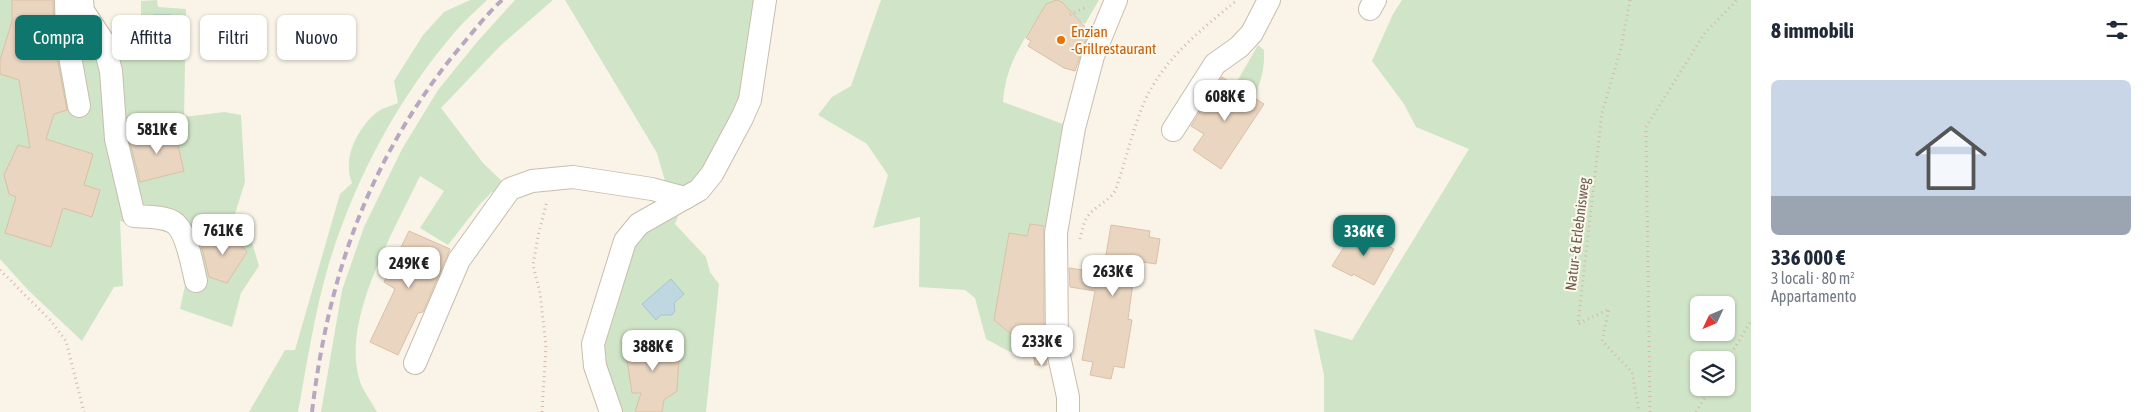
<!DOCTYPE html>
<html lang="it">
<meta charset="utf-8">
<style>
:root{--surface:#fff;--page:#f6f6f7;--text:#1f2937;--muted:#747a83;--line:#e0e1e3;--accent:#0f766e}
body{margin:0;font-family:"Asap Condensed",sans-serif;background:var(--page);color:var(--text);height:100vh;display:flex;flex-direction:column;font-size:19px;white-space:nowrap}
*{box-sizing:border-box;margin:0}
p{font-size:16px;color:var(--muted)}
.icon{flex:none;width:28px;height:28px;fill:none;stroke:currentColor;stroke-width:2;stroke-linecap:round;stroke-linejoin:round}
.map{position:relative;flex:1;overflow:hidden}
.sheet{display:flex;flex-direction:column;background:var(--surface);width:400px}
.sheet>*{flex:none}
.banner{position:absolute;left:15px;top:15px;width:475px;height:45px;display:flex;gap:10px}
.needle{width:32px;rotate:226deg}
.tools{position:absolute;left:1690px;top:296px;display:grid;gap:10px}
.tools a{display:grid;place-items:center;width:45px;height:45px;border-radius:8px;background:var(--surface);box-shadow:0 1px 4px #0004;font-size:25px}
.price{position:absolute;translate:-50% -42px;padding:0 11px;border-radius:10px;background:#fff;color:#222;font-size:16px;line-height:32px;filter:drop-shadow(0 1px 2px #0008)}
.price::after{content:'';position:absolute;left:50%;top:30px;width:15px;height:11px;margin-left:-8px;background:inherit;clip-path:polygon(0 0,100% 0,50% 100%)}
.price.current{background:var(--accent);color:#fff}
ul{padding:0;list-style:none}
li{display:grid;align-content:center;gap:10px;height:265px;padding:0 20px}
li+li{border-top:1px solid var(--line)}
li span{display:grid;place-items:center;height:155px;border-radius:8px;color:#555}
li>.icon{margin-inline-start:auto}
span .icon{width:90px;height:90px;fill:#fffc;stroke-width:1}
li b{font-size:21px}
h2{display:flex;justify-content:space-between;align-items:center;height:60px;padding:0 20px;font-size:21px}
.pill{padding:0 18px;border-radius:8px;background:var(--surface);box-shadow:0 1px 4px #0004;font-size:18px;line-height:45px}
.pill.current{background:var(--accent);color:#fff}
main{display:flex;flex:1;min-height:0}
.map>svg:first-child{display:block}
.green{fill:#d0e5c7;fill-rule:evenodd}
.water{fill:#bed7e0;stroke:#a6c5d1}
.building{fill:#e9d5c0;stroke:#dbc0a5}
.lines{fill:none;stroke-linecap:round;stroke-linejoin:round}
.minor-casing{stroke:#c9bdae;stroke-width:24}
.path{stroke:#d0bba6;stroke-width:3;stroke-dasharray:1 4;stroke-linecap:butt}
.minor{stroke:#fff;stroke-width:22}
.rail{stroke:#b8a7c1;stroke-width:4;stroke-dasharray:8 5;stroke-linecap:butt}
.food-dot{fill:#e8710a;stroke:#fcf8ed;stroke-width:2}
.labels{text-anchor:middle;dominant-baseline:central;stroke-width:4;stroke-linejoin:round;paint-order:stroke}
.food-label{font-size:15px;fill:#c56008;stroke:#fcf8ed;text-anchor:start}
.street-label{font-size:15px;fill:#6f5e4f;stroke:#fcf8ed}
</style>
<main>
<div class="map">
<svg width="1751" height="412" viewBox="0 0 1751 412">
<rect width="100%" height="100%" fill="#f9f4e7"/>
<g class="green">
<path d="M 0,0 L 72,0 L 84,56 L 103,41 L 113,38 L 129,58 L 141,56 L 141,1 L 157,0 L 158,7 L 186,9 L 184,117 L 224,112 L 241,115 L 245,182 L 234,217 L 246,222 L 259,266 L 241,293 L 232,327 L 180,309 L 187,276 L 179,241 L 166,232 L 120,221 L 123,286 L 114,287 L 82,341 L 28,290 L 0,259 Z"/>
<path d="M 470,0 L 487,0 C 476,11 464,21 455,32 C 397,99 353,183 328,267 C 314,315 307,364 298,412 L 249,412 L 285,350 L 295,350 L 340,194 L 352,183 C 342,159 357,129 376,113 C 381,108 391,106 398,103 L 394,81 L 423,35 L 444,12 Z"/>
<path d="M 515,0 L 553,0 L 501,45 L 441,108 L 483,163 L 510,189 L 492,192 L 480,204 L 448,245 L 420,228 L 444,191 L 420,176 C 395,229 342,318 359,378 C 362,390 372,402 377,412 L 321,412 L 342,290 L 364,227 L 402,149 L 438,90 L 477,42 Z"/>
<path d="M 565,0 L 765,0 L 753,83 L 685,198 L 675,224 L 706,257 L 710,272 L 719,284 L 706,412 L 611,412 L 595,366 L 625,241 L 668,192 L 657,153 Z"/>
<path d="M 881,0 L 1099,0 L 1085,24 L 1067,14 L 1057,0 L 1046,4 C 1026,39 1006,60 1003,102 L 1074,128 L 1048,227 L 1030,224 L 1027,236 L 1009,233 L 994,320 L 1017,339 L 1025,350 L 1010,352 L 986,339 L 975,298 L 965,290 L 919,287 L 920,217 L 873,228 L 888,175 L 867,144 L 818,115 L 832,97 L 851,86 Z"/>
<path d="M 1402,0 L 1751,0 L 1751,412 L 1324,412 L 1324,375 L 1314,329 L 1352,340 L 1469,149 L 1416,127 L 1404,104 L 1372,61 L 1393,14 ZM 1699,305 L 1726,305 L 1726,332 L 1699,332 ZM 1699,360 L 1726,360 L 1726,388 L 1699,388 Z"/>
<path d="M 1258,45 L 1264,50 C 1265,67 1261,82 1254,98 L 1235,85 Z"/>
</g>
<g class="water">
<rect x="154" y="15" width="17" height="39"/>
<path d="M 671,279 L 684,294 L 674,303 L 675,311 L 672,315 L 661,315 L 656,320 L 642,304 Z"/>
</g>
<g class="building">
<path d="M 12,0 L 53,0 L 54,42 L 67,110 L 54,114 L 46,139 L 93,154 L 84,185 L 100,190 L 92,217 L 63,208 L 51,247 L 5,233 L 16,197 L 9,194 L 4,175 L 18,145 L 30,148 L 19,80 L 0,74 L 0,60 L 12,21 Z"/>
<path d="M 1057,0 L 1062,2 L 1089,31 L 1075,71 L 1064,68 L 1028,46 L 1031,41 L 1026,38 L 1046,4 Z"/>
<path d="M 1222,77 L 1264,104 L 1221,169 L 1193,150 L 1204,134 L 1191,126 Z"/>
<path d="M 174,129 L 184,171 L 140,182 L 129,138 Z"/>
<path d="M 1030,224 L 1044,226 L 1044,347 L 1047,365 L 1035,365 L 1030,334 L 1017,339 L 994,320 L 1009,233 L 1027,236 Z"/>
<path d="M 1111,225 L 1150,231 L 1149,237 L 1160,239 L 1156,264 L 1136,261 L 1128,319 L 1132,320 L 1124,368 L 1114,366 L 1111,379 L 1090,375 L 1093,362 L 1082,360 L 1095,291 L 1070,287 L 1069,268 L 1103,273 Z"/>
<path d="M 1357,227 L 1394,249 L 1374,285 L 1353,274 L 1352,276 L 1332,266 Z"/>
<path d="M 229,231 L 247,252 L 227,283 L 209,277 L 202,248 L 209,237 Z"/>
<path d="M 409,231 L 450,249 L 423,312 L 418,313 L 398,355 L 370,342 L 395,289 L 384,282 Z"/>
<path d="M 637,338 L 680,340 L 677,391 L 664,400 L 662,412 L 635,412 L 641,393 L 632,393 L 627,360 L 623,355 Z"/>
</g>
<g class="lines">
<g class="minor-casing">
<g id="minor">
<path d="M 66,0 L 67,40 L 79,106"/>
<path d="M 82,0 L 83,11 L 103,41 L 111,71 L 116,139 L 134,216 C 146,217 163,216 173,222 C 187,230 192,265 196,281"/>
<path d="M 1370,9 L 1375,0"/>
<path d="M 1173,130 L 1215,64 L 1239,47 L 1252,33 L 1269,0"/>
<path d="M 415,363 L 459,260 L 510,189 L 532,181 L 573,177 L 652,189 L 685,198"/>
<path d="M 611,412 L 595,366 L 593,344 L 625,241 L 639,224 L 699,190 L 712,174 L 742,118 L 750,100 L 765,0"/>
<path d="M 1068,412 L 1068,397 L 1057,347 L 1056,233 L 1074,128 L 1093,56 L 1116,0"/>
</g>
</g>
<g class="path">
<path d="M 1630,0 L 1621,48 L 1602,113 L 1578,324 L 1609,309 L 1602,341 L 1632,372 L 1639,412"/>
<path d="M 1070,15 L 1088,6"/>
<path d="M 1080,239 C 1082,231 1083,223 1088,216 C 1095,206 1108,202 1115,191 C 1127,159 1135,116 1152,87 C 1173,51 1206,26 1237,0"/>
<path d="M 0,270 L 51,321 L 66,341 L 84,412"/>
<path d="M 1726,362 L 1751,321"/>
<path d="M 542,412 L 546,346 L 540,293 L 533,265 L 538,236 L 547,201"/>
<path d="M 1650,412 L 1646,127 L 1704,34 L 1737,0"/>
<path d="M 1696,412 L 1711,388"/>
</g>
<use href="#minor" class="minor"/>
<path class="rail" d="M 312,412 C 328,278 367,164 452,57 C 468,38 484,17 502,0"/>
</g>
<circle class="food-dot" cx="1061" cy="40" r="5"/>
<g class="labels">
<g class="food-label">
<text x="1071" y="31">Enzian<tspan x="1071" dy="17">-Grillrestaurant</tspan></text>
</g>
<g class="street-label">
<text transform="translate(1577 234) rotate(-83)">Natur- &amp; Erlebnisweg</text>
</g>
</g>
</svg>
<div class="tools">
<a><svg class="needle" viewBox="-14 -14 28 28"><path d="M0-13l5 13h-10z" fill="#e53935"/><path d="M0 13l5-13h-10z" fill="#747a83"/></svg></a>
<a><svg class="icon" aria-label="layers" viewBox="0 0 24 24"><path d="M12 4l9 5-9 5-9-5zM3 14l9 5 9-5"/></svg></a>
</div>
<b class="price" style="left:1225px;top:122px">608K €</b>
<b class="price" style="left:157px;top:155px">581K €</b>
<b class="price" style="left:223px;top:256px">761K €</b>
<b class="price current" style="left:1364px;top:257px">336K €</b>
<b class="price" style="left:409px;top:289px">249K €</b>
<b class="price" style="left:1113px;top:297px">263K €</b>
<b class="price" style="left:1042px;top:367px">233K €</b>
<b class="price" style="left:653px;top:372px">388K €</b>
<div class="banner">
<a class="pill current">Compra</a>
<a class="pill">Affitta</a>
<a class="pill">Filtri</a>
<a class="pill">Nuovo</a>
</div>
</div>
<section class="sheet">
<h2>8 immobili<svg class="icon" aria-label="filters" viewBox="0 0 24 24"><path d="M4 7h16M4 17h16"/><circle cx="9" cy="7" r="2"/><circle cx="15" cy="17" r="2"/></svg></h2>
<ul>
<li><span style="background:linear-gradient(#c9d6e8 75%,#9aa5b1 0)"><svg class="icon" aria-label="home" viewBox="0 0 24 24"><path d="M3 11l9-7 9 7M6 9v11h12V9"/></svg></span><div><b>336 000 €</b><p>3 locali · 80 m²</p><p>Appartamento</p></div></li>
</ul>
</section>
</main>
